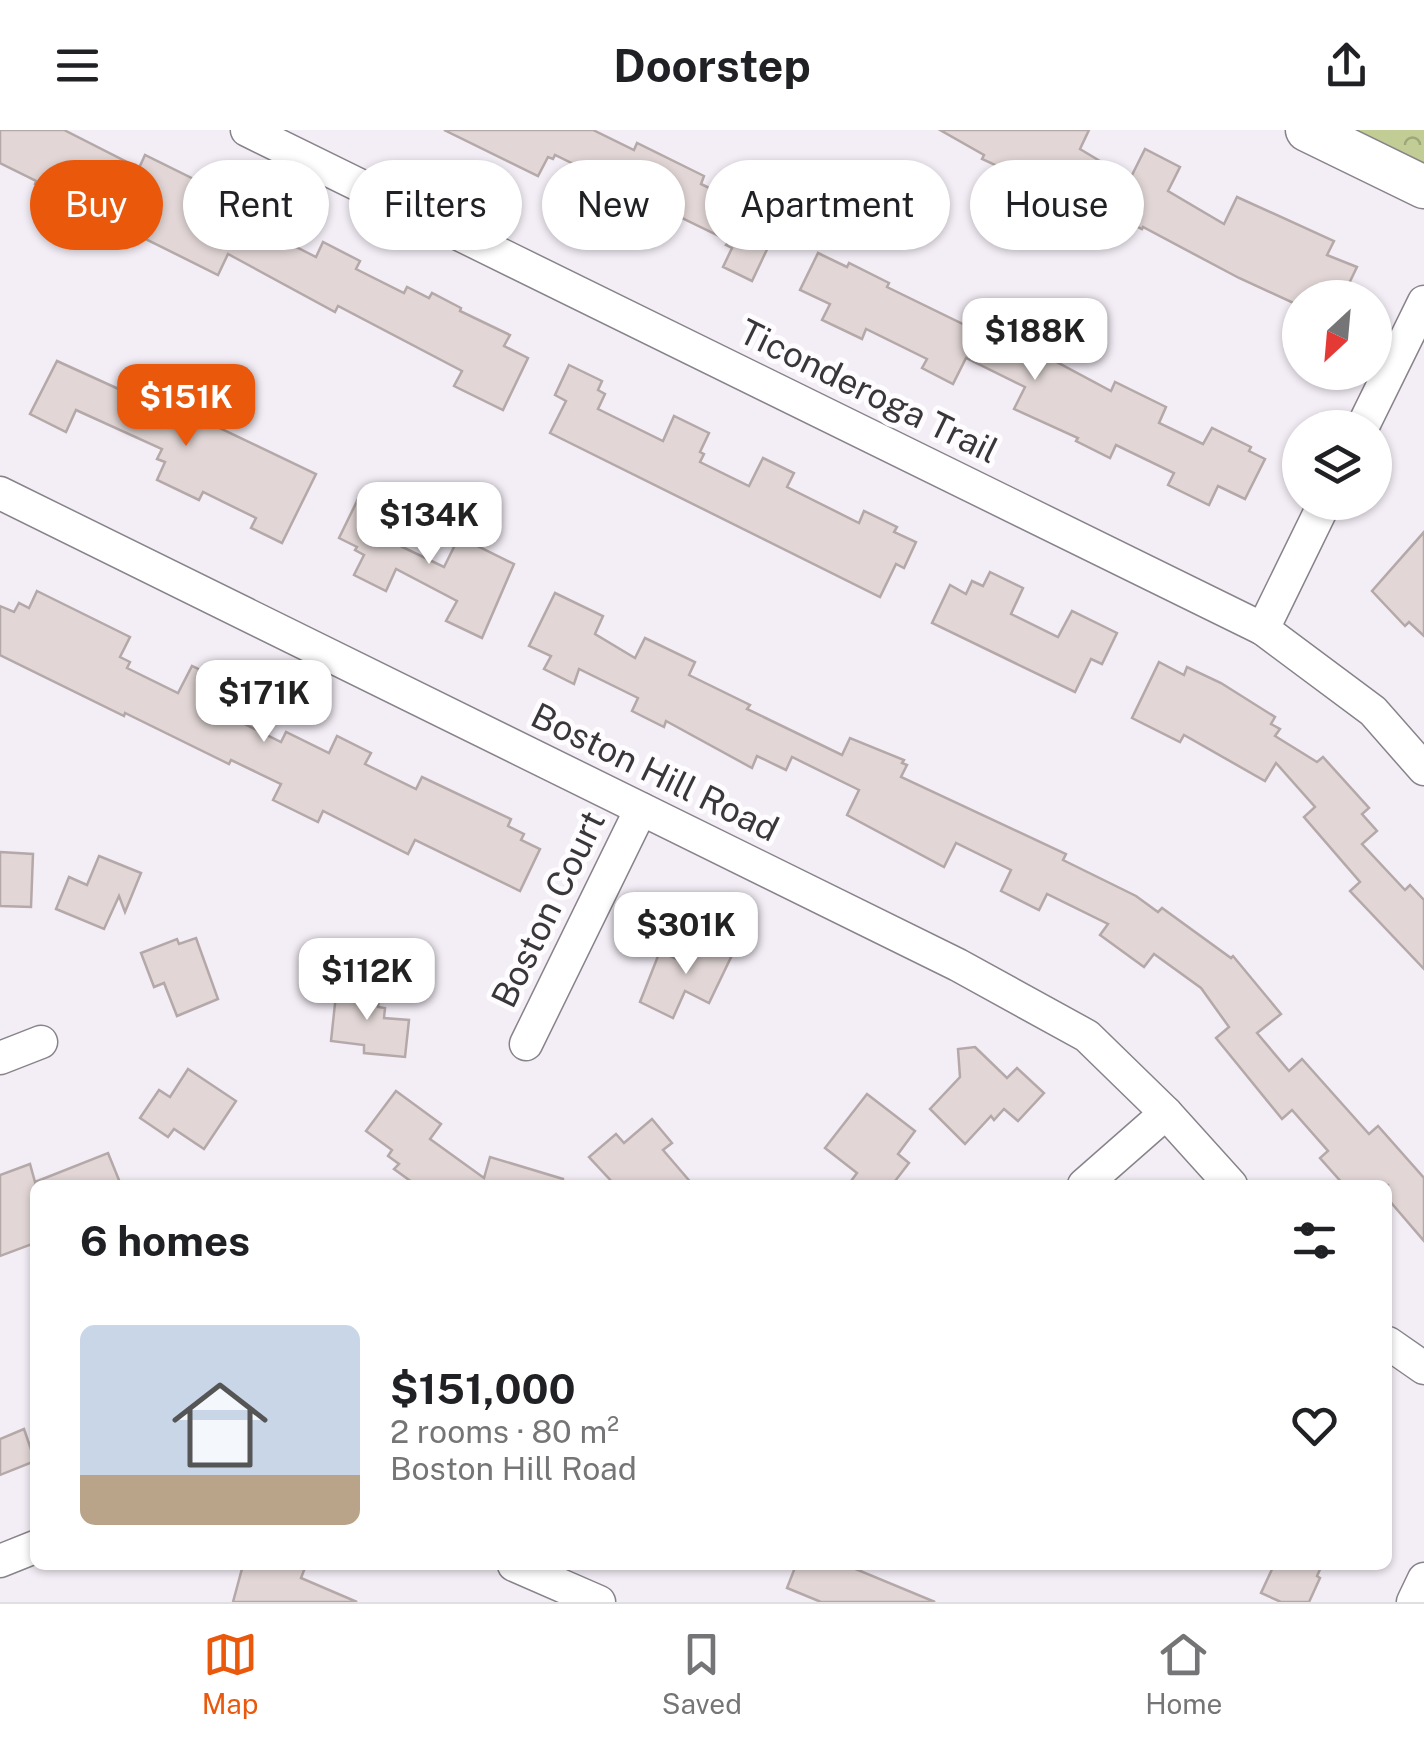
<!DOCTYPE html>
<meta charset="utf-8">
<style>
:root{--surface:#fff;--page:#f2f2f2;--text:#202124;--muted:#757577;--line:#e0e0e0;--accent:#ea580c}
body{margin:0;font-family:"Public Sans",sans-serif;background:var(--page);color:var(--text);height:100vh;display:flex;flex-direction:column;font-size:38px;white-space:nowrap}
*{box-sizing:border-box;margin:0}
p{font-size:32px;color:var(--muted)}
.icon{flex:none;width:55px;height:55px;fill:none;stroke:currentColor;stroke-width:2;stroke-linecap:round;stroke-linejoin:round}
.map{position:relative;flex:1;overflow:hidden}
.details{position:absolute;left:30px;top:1050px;width:1362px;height:390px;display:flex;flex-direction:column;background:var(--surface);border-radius:15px;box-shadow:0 2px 8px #0004}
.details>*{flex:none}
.banner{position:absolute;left:30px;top:30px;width:1365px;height:90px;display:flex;gap:20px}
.needle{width:65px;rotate:206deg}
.buttons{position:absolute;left:1282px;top:150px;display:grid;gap:20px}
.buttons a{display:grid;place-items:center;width:110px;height:110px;border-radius:50%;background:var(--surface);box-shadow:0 2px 8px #0004;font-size:50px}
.price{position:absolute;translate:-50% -85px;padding:0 22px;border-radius:20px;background:#fff;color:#222;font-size:32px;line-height:65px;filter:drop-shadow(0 2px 5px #0008)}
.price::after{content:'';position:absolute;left:50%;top:60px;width:30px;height:22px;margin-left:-15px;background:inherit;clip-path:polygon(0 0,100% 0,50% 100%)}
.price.active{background:var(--accent);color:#fff}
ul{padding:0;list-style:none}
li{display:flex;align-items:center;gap:30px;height:250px;padding:0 50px}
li+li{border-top:2px solid var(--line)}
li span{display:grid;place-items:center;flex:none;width:280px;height:200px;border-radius:15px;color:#555}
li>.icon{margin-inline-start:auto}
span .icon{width:120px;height:120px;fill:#fffc;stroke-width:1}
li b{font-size:42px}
h2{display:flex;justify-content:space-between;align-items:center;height:120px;padding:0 50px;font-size:42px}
.tag{padding:0 35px;border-radius:45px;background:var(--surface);box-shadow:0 2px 8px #0004;font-size:35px;line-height:90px}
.tag.active{background:var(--accent);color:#fff}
header{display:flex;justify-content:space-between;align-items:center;height:130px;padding:0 50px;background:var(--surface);font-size:45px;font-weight:700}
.tab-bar{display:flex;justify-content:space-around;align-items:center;height:140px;border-top:2px solid var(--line);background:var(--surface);font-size:28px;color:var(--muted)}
.tab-bar a{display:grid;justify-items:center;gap:5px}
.tab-bar .active{color:var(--accent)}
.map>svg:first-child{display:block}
.park{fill:url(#park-crowns)}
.building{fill:#e2d7d6;stroke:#b4a9a8;stroke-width:2.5}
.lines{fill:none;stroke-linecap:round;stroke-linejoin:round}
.minor-casing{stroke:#88838a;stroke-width:35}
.tertiary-casing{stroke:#88838a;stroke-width:45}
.minor{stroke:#fff;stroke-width:32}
.tertiary{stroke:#fff;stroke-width:42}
.labels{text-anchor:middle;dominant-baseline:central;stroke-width:10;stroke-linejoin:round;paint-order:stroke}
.street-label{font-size:35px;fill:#3a373b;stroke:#fefcff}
</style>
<header><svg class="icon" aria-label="menu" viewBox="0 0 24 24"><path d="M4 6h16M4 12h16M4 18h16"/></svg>Doorstep<svg class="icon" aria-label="share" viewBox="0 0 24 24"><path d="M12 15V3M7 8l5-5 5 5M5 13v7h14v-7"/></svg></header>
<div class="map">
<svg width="1424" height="1472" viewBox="0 0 1424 1472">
<defs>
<pattern id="park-crowns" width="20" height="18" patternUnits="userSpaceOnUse" patternTransform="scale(2.5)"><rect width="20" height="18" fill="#c1cd94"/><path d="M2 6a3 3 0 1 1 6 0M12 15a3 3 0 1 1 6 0" fill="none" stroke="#9ea77a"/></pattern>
</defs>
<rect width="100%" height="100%" fill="#f3edf5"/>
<path class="park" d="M 1345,0 L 1424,0 L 1424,39 Z"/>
<g class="building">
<path d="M 0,0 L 64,0 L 139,38 L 145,25 L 232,68 L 226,81 L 316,127 L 323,112 L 360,131 L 356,139 L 404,163 L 407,157 L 429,168 L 432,163 L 461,178 L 460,181 L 510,205 L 504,216 L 528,228 L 503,280 L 454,256 L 462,241 L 338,176 L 335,182 L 228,124 L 218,145 L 35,54 L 36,51 L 0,33 Z"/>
<path d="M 444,0 L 593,0 L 634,20 L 637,13 L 704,46 L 701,54 L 780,92 L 752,151 L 723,137 L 732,118 L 726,115 L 729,111 L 653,74 L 651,78 L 640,72 L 629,93 L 592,75 L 604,49 L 555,25 L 553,29 L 548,27 L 538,46 Z"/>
<path d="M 940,0 L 1089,0 L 1080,19 L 1130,49 L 1145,19 L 1180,37 L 1168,61 L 1224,94 L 1237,67 L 1334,111 L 1327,125 L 1357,137 L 1342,168 L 1300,168 L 1300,176 L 1239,148 L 1143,97 L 1142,99 L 1045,52 L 1043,57 L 982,29 L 984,25 Z"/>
<path d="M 818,123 L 847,137 L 849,133 L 889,153 L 887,157 L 1006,215 L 1010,207 L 1111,261 L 1115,252 L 1166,277 L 1159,293 L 1203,314 L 1212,298 L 1251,317 L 1249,321 L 1265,329 L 1245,369 L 1218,356 L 1209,375 L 1168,355 L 1174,343 L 1116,315 L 1110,328 L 1076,311 L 1078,308 L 1014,279 L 1025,257 L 966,228 L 953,254 L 922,238 L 927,229 L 866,199 L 862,209 L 822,190 L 830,174 L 800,160 Z"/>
<path d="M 57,231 L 156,276 L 159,269 L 316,344 L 282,413 L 251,398 L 256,388 L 203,362 L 199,370 L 157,350 L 165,332 L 157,329 L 162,319 L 76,280 L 66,302 L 30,284 Z"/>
<path d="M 569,235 L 602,251 L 598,260 L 605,264 L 598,279 L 663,311 L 674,286 L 709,303 L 700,322 L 704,324 L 700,332 L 749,356 L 763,328 L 794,343 L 787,357 L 859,393 L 864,381 L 897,397 L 894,402 L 916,412 L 904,438 L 896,434 L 880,467 L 550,303 L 566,271 L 555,265 Z"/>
<path d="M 358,369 L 407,392 L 396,414 L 444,437 L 459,407 L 514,434 L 482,508 L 446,491 L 457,471 L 396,439 L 386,461 L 354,445 L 364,425 L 355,420 L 357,417 L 339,408 Z"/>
<path d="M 1424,402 L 1424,506 L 1409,492 L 1405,496 L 1372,461 Z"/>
<path d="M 990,442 L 1023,458 L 1011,484 L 1058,507 L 1072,481 L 1117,503 L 1102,534 L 1091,529 L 1075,562 L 932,493 L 950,455 L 966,464 L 972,451 L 983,456 Z"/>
<path d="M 37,461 L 130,507 L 120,527 L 130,532 L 127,538 L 178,563 L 192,536 L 229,554 L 216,580 L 281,612 L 286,602 L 329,623 L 337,606 L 371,623 L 365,634 L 416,659 L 422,647 L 511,689 L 508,696 L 524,704 L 521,710 L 540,719 L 520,761 L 415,710 L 408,724 L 323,681 L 318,692 L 273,670 L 281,654 L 231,630 L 229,634 L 125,583 L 124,586 L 0,525 L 0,476 L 14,482 L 19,473 L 29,478 Z"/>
<path d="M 555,463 L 603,486 L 595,504 L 635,528 L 645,508 L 695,532 L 689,545 L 750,575 L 747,579 L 842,625 L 850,608 L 904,630 L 902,633 L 907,635 L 901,647 L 1066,724 L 1063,730 L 1136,766 L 1158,782 L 1162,778 L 1231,828 L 1233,826 L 1281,884 L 1257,903 L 1289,941 L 1302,929 L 1369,1004 L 1378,996 L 1424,1048 L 1424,1111 L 1388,1069 L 1388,1055 L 1344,1055 L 1320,1028 L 1328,1021 L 1292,980 L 1282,989 L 1216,908 L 1229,897 L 1201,858 L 1154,824 L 1144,837 L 1100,805 L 1108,794 L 1047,764 L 1039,780 L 1001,761 L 1011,740 L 956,713 L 944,737 L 847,685 L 859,660 L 792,627 L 786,640 L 757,626 L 752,638 L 666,591 L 664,597 L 632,581 L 638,568 L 579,539 L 574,554 L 544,539 L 551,526 L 529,516 Z"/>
<path d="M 1159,532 L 1184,545 L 1187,537 L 1221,553 L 1275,587 L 1271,594 L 1280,599 L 1275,606 L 1317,632 L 1323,627 L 1369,678 L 1362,684 L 1377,701 L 1362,714 L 1405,760 L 1410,755 L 1424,770 L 1424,839 L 1350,761 L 1360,752 L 1304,687 L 1315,677 L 1276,633 L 1265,651 L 1184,605 L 1180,612 L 1132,588 Z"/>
<path d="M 0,722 L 33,724 L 31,777 L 0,776 Z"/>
<path d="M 99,726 L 141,743 L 125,782 L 119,766 L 104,799 L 56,779 L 69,747 L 87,755 Z"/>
<path d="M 698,807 L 733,823 L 709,873 L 685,861 L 673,888 L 640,872 L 660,821 L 685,833 Z"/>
<path d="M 196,808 L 218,869 L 177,886 L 164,853 L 154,857 L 141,823 L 177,809 L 179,814 Z"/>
<path d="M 337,855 L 380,859 L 378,877 L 385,878 L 384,888 L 409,890 L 405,927 L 364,923 L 364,915 L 331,911 Z"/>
<path d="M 975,917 L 1007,948 L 1017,938 L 1044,963 L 1018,991 L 1004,979 L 994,990 L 991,986 L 965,1014 L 930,979 L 960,947 L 958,919 Z"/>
<path d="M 188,939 L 236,971 L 204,1019 L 174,999 L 168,1007 L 140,988 L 159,960 L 170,967 Z"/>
<path d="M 396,961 L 441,994 L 430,1009 L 484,1048 L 490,1027 L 563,1049 L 562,1055 L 416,1055 L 394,1039 L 399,1034 L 388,1026 L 392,1020 L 366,1001 Z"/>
<path d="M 867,964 L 915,1001 L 898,1024 L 909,1033 L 892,1055 L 848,1055 L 857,1043 L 825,1018 Z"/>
<path d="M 652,989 L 672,1013 L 663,1020 L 693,1055 L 615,1055 L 589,1027 L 616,1004 L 624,1013 Z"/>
<path d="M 108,1023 L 121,1055 L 35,1055 L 35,1113 L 0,1126 L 0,1045 L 30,1034 L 35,1052 Z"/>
<path d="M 24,1299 L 35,1331 L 0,1345 L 0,1309 Z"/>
<path d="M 243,1435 L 306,1435 L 301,1448 L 357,1472 L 233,1472 Z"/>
<path d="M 796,1435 L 846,1435 L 935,1472 L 821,1472 L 787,1458 Z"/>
<path d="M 1274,1435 L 1322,1435 L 1317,1446 L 1320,1448 L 1309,1472 L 1281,1472 L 1261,1463 Z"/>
</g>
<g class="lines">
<g class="minor-casing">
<g id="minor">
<path d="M 247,0 L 1263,499 L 1373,581 L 1424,639"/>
<path d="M 1362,298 L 1424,172"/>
<path d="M 0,363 L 958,835 L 1087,906 L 1166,983 L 1231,1055"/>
<path d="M 1263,499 L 1325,372"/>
<path d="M 526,914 L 641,679"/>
<path d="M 0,928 L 41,912"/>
<path d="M 1084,1055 L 1166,983"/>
<path d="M 1388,1213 L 1424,1238"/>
<path d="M 0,1431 L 35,1417"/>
<path d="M 514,1435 L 599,1472"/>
<path d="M 1413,1472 L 1424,1449"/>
</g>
</g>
<g class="tertiary-casing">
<path id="tertiary" d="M 1307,0 L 1424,57"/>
</g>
<use href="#minor" class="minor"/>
<use href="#tertiary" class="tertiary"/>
</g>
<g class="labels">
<g class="street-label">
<text transform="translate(869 261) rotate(26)">Ticonderoga Trail</text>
<text transform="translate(655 642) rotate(26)">Boston Hill Road</text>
<text transform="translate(548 779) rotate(-64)">Boston Court</text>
</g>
</g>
</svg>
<div class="buttons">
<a><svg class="needle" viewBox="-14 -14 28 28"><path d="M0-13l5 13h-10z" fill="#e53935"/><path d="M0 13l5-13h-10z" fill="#757577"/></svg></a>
<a><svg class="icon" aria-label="layers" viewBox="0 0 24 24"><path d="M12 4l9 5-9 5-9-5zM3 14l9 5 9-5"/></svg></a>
</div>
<b class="price" style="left:1035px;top:253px">$188K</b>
<b class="price active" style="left:186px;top:319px">$151K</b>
<b class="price" style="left:429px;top:437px">$134K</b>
<b class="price" style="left:264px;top:615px">$171K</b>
<b class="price" style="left:686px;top:847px">$301K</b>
<b class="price" style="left:367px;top:893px">$112K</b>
<div class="banner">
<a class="tag active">Buy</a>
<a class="tag">Rent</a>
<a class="tag">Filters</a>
<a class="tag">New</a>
<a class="tag">Apartment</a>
<a class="tag">House</a>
</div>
<section class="details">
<h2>6 homes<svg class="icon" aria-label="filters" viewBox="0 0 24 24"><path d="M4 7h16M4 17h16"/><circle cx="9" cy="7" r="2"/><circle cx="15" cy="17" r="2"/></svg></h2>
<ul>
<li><span style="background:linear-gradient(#c9d6e8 75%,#b9a48a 0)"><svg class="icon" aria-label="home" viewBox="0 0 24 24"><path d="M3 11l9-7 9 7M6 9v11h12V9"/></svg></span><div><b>$151,000</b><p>2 rooms · 80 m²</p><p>Boston Hill Road</p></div><svg class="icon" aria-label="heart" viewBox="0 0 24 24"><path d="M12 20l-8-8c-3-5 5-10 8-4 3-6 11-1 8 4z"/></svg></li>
</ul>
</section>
</div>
<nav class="tab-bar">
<a class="active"><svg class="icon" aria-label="map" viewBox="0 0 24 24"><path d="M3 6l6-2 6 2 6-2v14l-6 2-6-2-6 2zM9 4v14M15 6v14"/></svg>Map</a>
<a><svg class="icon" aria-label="saved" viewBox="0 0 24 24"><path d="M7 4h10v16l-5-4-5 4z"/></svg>Saved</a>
<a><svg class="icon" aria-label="home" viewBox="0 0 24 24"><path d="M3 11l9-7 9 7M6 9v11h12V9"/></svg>Home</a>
</nav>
